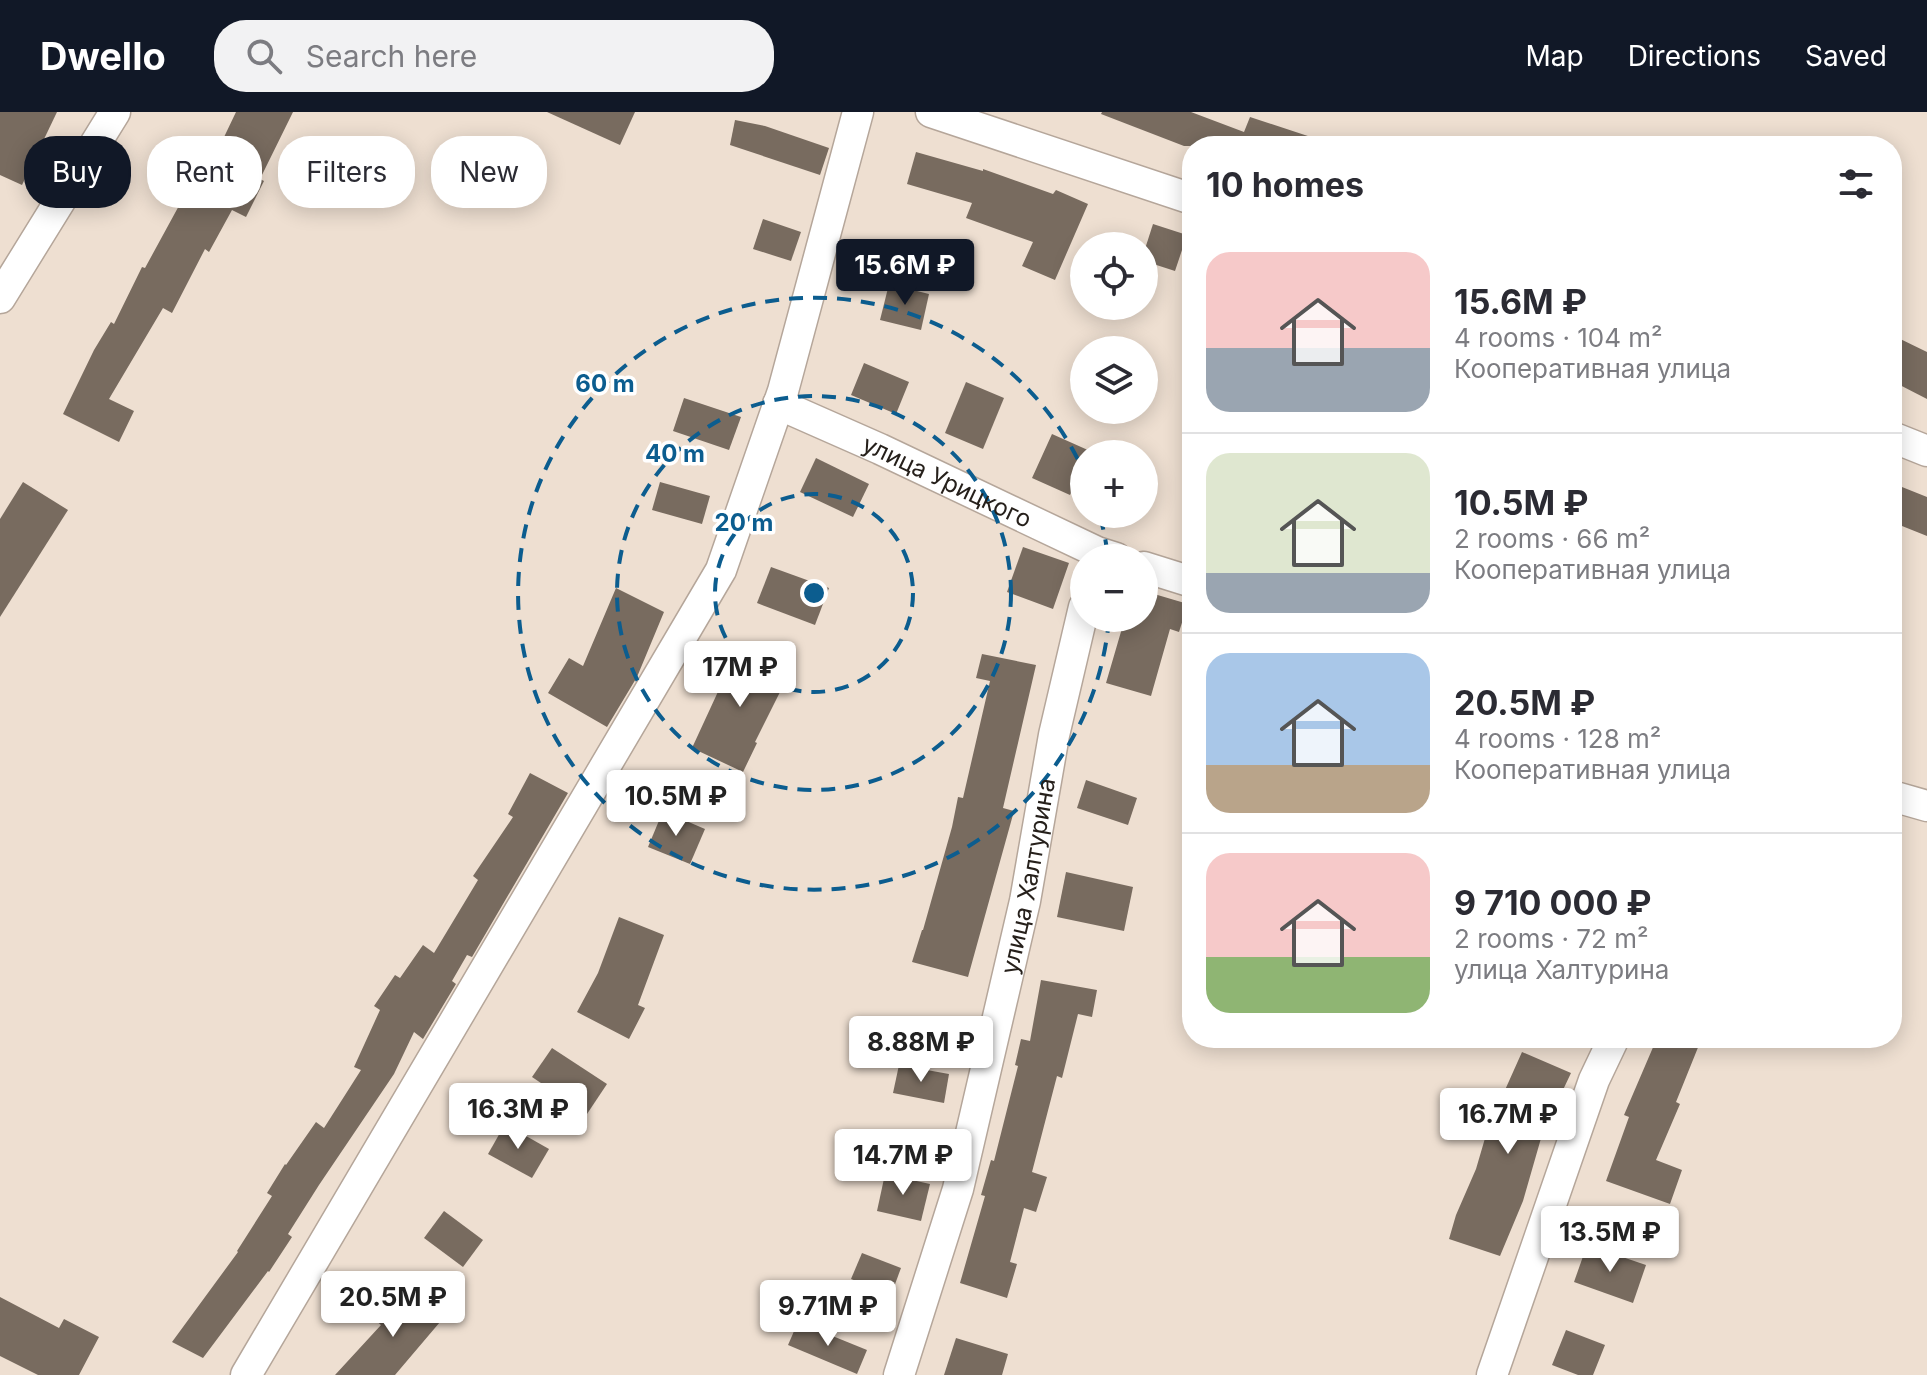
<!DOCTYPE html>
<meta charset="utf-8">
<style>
:root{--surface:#fff;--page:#f2f2f3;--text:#2b2b33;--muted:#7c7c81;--line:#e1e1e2;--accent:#111827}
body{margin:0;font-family:Inter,sans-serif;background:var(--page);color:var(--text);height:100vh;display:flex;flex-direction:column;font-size:30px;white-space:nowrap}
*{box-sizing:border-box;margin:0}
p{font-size:26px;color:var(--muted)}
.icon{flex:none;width:44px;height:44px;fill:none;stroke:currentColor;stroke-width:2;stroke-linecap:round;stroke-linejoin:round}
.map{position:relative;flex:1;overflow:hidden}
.details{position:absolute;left:1182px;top:24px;width:720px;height:912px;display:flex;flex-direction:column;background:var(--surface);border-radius:32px;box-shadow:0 4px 20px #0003}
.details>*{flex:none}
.guide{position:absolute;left:24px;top:24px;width:760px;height:72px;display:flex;gap:16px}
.fabs{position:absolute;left:1070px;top:120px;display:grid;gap:16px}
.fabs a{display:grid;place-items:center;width:88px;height:88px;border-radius:50%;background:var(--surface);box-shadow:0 4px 20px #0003;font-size:40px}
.price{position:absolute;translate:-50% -68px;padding:0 18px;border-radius:8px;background:#fff;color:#222;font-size:26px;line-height:52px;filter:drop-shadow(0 2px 4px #0008)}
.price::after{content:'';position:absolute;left:50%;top:48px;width:24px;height:18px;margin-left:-12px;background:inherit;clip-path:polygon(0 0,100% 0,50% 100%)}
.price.current{background:var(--accent);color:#fff}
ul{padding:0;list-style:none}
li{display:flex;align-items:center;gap:24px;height:200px;padding:0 24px}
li+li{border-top:2px solid var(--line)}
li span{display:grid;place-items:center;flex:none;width:224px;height:160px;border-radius:24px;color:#555}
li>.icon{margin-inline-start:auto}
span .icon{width:96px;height:96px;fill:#fffc;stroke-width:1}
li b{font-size:34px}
h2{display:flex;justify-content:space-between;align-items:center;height:96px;padding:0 24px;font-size:34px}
.tag{padding:0 28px;border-radius:32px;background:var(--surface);box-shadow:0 4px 20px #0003;font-size:28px;line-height:72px}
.tag.current{background:var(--accent);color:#fff}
header{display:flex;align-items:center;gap:48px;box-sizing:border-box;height:112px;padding:0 40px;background:var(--accent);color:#fff}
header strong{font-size:38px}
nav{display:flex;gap:44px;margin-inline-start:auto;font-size:28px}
.search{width:560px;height:72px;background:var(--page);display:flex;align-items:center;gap:20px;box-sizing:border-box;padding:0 28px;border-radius:32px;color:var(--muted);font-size:30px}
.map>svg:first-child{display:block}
.building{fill:#786b5f}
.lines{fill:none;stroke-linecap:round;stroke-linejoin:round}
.street-casing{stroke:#b5a69a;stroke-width:33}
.street{stroke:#fff;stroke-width:30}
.ring{fill:none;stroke:#0c5d8f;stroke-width:4;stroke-dasharray:14 10}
.labels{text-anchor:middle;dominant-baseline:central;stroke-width:7;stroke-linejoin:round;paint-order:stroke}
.street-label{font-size:24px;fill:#26201b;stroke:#fff}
.centre{fill:#0c5d8f;stroke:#fff;stroke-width:4}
.ring-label{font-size:24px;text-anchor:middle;font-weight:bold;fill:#0c5d8f;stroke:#fff;stroke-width:7;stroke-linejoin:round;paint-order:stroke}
</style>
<header>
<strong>Dwello</strong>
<div class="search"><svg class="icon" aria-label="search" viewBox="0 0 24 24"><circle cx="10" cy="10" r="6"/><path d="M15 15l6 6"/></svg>Search here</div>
<nav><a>Map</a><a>Directions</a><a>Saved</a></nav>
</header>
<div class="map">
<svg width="1927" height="1263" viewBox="0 0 1927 1263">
<rect width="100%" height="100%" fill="#eedfd1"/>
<g class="building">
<path d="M 0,0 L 57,0 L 22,73 L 0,63 Z"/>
<path d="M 236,0 L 293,0 L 260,67 L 264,69 L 246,105 L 232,98 L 209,140 L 205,137 L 172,201 L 163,196 L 109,287 L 134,299 L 119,330 L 63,302 L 94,238 L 111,210 L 114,212 L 142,155 L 145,156 L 181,90 L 186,93 L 212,43 L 215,44 Z"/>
<path d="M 547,0 L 635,0 L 620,33 Z"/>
<path d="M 1102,0 L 1191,0 L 1244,20 L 1250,5 L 1323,29 L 1322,34 L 1184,34 L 1101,2 Z"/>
<path d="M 735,8 L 765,14 L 829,36 L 820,63 L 730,33 Z"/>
<path d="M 916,40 L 983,59 L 983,57 L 1053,82 L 1056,78 L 1088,92 L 1055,168 L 1022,154 L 1033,130 L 966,106 L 972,91 L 907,72 Z"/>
<path d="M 763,107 L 801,120 L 791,149 L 753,137 Z"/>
<path d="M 1153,112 L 1187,123 L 1175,159 L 1144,149 L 1144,140 Z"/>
<path d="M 889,172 L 929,182 L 921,218 L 880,208 Z"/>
<path d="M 1892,223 L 1927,240 L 1927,287 L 1892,269 Z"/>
<path d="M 864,251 L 909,270 L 896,302 L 851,283 Z"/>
<path d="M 966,270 L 1004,286 L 983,337 L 945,321 Z"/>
<path d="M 684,286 L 741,305 L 729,338 L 673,319 Z"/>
<path d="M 1052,322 L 1090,339 L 1089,342 L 1084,342 L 1084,352 L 1070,383 L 1032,366 Z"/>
<path d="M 816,346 L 869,372 L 853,405 L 800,380 Z"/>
<path d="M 23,370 L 68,398 L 0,505 L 0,407 Z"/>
<path d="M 660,370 L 710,384 L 702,412 L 652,398 Z"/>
<path d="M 1892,371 L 1927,385 L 1927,424 L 1892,410 Z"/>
<path d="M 1023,435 L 1069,451 L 1053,497 L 1007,480 Z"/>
<path d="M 771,455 L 829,476 L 815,513 L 757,491 Z"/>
<path d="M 616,476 L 664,500 L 637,565 L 607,615 L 548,581 L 569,546 L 583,554 Z"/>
<path d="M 1144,479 L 1188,492 L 1179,520 L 1170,517 L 1151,584 L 1106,571 L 1125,506 L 1144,506 Z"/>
<path d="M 733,534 L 789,562 L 755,630 L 757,631 L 743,660 L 692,636 L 722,571 L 716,568 Z"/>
<path d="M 982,542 L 1036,553 L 1003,696 L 1014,699 L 968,865 L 912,850 L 922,818 L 923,818 L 952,715 L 958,685 L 963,686 L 990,569 L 976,566 Z"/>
<path d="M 530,661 L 568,681 L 472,845 L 467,843 L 452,869 L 456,872 L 423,927 L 414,920 L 394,962 L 319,1073 L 288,1122 L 292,1125 L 269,1160 L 268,1159 L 203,1246 L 172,1230 L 238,1140 L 237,1139 L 272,1084 L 267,1081 L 285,1052 L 286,1053 L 316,1010 L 324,1016 L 361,958 L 354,955 L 380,898 L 374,894 L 395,863 L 400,866 L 423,833 L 434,841 L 478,768 L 473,764 L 513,705 L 508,702 Z"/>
<path d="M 1086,668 L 1137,686 L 1128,713 L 1077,696 Z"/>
<path d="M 663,699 L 705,717 L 690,752 L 648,735 Z"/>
<path d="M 1066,760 L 1133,775 L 1124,819 L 1057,805 Z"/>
<path d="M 619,805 L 664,823 L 638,893 L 645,896 L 629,927 L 577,900 L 598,861 Z"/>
<path d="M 1041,868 L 1097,878 L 1092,905 L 1078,902 L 1062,966 L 1057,964 L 1032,1060 L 1047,1065 L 1036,1100 L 1024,1096 L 1010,1150 L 1017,1152 L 1007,1186 L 960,1171 L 985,1084 L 981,1083 L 991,1048 L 994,1049 L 1018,954 L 1015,953 L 1021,927 L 1030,929 Z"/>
<path d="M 1657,926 L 1681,926 L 1699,933 L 1676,990 L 1680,992 L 1656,1048 L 1682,1058 L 1670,1092 L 1606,1069 L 1629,1005 L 1624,1003 Z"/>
<path d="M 552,936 L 607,972 L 587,1002 L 532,965 Z"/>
<path d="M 1522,940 L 1571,961 L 1554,997 L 1550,995 L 1523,1089 L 1500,1144 L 1449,1127 L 1456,1103 L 1476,1057 L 1488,1016 Z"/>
<path d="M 899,953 L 949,962 L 944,991 L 893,981 Z"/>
<path d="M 505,1012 L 549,1037 L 532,1066 L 488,1042 Z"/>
<path d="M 885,1062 L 930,1072 L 921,1109 L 877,1099 Z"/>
<path d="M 444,1099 L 483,1128 L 463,1155 L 424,1126 Z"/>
<path d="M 1587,1133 L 1646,1153 L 1633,1191 L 1574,1170 Z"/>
<path d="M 862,1141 L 901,1156 L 891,1183 L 851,1167 Z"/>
<path d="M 402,1177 L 440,1210 L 395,1263 L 335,1263 L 381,1213 L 375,1208 Z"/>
<path d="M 0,1185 L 59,1216 L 64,1207 L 99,1225 L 79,1263 L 38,1263 L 0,1244 Z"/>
<path d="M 798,1210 L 867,1238 L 857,1262 L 788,1233 Z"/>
<path d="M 1566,1218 L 1605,1233 L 1593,1263 L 1578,1263 L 1552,1253 Z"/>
<path d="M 956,1226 L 1008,1242 L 1002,1263 L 944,1263 Z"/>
</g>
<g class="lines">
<g class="street-casing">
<g id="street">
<path d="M 931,0 L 1192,87"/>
<path d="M 0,186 L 115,0"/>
<path id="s1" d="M 778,292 L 880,337 L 1097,440 L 1116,446"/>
<path d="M 1892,325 L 1927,339"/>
<path d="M 1144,455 L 1192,470"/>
<path d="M 1892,684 L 1927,694"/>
<path d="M 246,1263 L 721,458 L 783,279 L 858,0"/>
<path id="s2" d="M 899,1263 L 958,1077 L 1025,789 L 1054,623 L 1084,495"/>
<path d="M 1492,1263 L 1594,968 L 1614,926"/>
</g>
</g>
<use href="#street" class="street"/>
</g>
<g class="ring">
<circle cx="814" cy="481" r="99"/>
<circle cx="814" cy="481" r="197"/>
<path d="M1109 507A296 296 0 1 1 1083 358M1100 404A296 296 0 0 1 1108 445"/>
</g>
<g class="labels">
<g class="street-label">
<text stroke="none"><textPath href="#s1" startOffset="186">улица Урицкого</textPath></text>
<text stroke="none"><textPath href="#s2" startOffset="516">улица Халтурина</textPath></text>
</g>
</g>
<circle cx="814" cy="481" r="12" class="centre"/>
<g class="ring-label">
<text x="605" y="280">60 m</text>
<text x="675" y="350">40 m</text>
<text x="744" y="419">20 m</text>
</g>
</svg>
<div class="fabs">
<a><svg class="icon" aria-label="locate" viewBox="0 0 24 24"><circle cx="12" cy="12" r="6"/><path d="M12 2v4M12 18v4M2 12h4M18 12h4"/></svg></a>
<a><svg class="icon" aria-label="layers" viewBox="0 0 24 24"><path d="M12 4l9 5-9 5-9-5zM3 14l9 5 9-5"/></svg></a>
<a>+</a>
<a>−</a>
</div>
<b class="price current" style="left:905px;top:195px">15.6M ₽</b>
<b class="price" style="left:740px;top:597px">17M ₽</b>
<b class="price" style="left:676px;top:726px">10.5M ₽</b>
<b class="price" style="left:921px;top:972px">8.88M ₽</b>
<b class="price" style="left:518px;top:1039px">16.3M ₽</b>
<b class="price" style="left:1508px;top:1044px">16.7M ₽</b>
<b class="price" style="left:903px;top:1085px">14.7M ₽</b>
<b class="price" style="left:1610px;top:1162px">13.5M ₽</b>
<b class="price" style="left:393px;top:1227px">20.5M ₽</b>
<b class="price" style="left:828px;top:1236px">9.71M ₽</b>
<div class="guide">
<a class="tag current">Buy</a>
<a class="tag">Rent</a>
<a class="tag">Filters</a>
<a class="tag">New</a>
</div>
<section class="details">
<h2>10 homes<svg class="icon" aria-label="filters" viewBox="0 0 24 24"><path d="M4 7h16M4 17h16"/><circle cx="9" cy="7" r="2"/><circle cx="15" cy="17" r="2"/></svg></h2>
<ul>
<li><span style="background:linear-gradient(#f6c9c9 60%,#9aa5b1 0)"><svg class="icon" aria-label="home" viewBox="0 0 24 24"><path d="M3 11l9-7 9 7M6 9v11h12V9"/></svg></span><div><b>15.6M ₽</b><p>4 rooms · 104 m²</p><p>Кооперативная улица</p></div></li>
<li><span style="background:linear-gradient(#dfe7d0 75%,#9aa5b1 0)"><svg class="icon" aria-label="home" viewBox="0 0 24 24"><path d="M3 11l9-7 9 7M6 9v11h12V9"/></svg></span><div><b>10.5M ₽</b><p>2 rooms · 66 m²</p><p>Кооперативная улица</p></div></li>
<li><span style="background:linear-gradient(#a9c7e8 70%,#b9a48a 0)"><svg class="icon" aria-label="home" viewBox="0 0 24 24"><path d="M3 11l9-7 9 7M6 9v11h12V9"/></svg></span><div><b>20.5M ₽</b><p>4 rooms · 128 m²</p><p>Кооперативная улица</p></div></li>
<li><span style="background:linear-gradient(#f6c9c9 65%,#8fb573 0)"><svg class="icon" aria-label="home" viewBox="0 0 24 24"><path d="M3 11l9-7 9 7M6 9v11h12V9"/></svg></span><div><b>9 710 000 ₽</b><p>2 rooms · 72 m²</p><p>улица Халтурина</p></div></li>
</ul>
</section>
</div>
